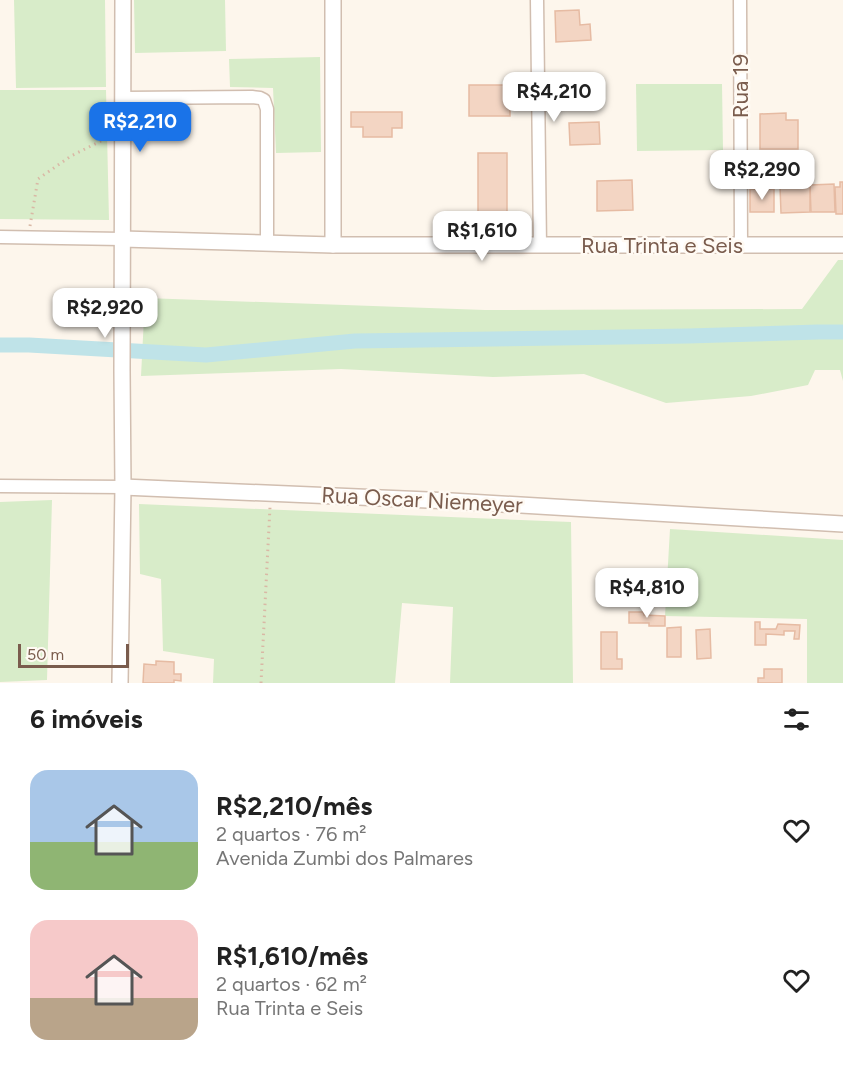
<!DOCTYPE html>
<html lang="pt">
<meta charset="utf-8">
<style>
:root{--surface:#fff;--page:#f6f6f6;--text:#222;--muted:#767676;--accent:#1a73e8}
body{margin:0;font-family:Figtree,sans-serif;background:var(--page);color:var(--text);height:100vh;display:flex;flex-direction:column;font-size:22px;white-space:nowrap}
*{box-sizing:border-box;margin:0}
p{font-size:20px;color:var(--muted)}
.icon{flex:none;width:33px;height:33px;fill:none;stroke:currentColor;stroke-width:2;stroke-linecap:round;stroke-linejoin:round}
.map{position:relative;height:683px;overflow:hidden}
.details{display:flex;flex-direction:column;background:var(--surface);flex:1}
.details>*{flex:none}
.scale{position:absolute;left:18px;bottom:15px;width:111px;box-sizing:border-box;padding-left:6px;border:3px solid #7a5c4d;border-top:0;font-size:16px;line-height:21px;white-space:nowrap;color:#7a5c4d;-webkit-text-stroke:4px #fffaf3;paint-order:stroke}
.price{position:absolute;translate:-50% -51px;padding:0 14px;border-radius:12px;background:#fff;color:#222;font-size:20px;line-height:39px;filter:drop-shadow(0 2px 3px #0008)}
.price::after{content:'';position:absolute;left:50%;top:36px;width:18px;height:14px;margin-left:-9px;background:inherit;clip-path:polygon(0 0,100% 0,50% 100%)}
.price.active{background:var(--accent);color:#fff}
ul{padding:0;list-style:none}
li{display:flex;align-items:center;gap:18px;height:150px;padding:0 30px}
li span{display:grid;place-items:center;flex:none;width:168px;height:120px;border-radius:18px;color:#555}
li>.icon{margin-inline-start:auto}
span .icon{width:72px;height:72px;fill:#fffc;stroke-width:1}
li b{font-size:26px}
h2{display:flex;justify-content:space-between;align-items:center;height:72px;padding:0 30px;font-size:26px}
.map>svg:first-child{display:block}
.green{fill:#d8ecc9}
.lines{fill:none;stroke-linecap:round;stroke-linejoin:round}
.canal{stroke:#bfe3e8;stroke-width:15}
.building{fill:#f3d5c3;stroke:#e6bba3;stroke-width:1.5}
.minor-casing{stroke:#d1beb0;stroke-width:15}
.tertiary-casing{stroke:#d1beb0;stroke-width:18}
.path{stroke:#d9b8a5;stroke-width:3;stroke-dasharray:1.5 4.5;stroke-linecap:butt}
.minor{stroke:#fff;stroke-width:12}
.tertiary{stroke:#fff;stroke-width:15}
.labels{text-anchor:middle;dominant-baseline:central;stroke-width:5;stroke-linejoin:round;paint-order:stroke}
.street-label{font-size:22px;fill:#7a5c4d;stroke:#fffaf3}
</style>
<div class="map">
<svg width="843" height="683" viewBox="0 0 843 683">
<rect width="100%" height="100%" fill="#fdf6ec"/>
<g class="green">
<path d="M 14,0 L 105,0 L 106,87 L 16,88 Z"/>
<path d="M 134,0 L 225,0 L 226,51 L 135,53 Z"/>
<path d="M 320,57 L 321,152 L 276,153 L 273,88 L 230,87 L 229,59 Z"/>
<path d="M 636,84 L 722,84 L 723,150 L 637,151 Z"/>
<path d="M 0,90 L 106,90 L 109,220 L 0,219 Z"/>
<path d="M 838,260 L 843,260 L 843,381 L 840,370 L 815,370 L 808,385 L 751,396 L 666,403 L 584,374 L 493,377 L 341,369 L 141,376 L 145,298 L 485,310 L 802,309 Z"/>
<path d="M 52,500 L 47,680 L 0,682 L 0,502 Z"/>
<path d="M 139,504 L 571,522 L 573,683 L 450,683 L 453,607 L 402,603 L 395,683 L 213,683 L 214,659 L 163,651 L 161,579 L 140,574 Z"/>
<path d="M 670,529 L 843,540 L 843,683 L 807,683 L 807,619 L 665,616 Z"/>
</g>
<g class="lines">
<path class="canal" d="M 0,345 L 29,345 L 206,355 L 355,341 L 688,336 L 818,332 L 843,332"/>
</g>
<g class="building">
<path d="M 579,10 L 580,25 L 590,24 L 591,40 L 556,42 L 555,11 Z"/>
<rect x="469" y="85" width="41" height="31"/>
<path d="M 351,112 L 402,112 L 402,128 L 392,128 L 392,137 L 363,137 L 363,127 L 351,127 Z"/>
<path d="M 786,113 L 786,120 L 798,120 L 798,149 L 760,149 L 760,114 Z"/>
<path d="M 599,122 L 600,144 L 570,145 L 569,123 Z"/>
<rect x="478" y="153" width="29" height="64"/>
<path d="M 632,180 L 633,210 L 597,211 L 597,181 Z"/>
<path d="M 840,182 L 843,182 L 843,214 L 836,214 L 835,187 L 840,187 Z"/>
<path d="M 834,184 L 835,212 L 811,212 L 810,185 Z"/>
<path d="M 810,185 L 810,212 L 781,213 L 780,186 Z"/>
<rect x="750" y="189" width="24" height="23"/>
<path d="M 629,612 L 643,612 L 644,615 L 665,616 L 665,626 L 649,626 L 649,623 L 629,623 Z"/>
<path d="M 755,622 L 760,622 L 760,629 L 776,629 L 778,624 L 800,625 L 799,639 L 794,639 L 795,631 L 784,631 L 784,635 L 766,634 L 766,645 L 755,645 Z"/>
<path d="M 681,627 L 681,657 L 667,657 L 667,628 Z"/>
<path d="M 710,629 L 711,658 L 697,659 L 696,630 Z"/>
<path d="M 601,632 L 617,632 L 617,659 L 622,659 L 622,669 L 601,669 Z"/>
<path d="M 156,661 L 174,662 L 174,674 L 181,674 L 181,681 L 174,680 L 174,683 L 143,683 L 144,664 L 156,665 Z"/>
<path d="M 764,669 L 782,669 L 782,683 L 758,683 L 758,678 L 764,678 Z"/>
</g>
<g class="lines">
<g class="minor-casing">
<g id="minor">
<path d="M 537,0 L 540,246"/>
<path d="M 740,0 L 741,244"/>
<path d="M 124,98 L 252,97 L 260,98 L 264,100 L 267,109 L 267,242"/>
<path d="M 0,237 L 122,239"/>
<path d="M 0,486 L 123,487"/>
</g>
</g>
<g class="tertiary-casing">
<g id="tertiary">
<path d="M 333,0 L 333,245"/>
<path d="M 122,239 L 333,245 L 843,245"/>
<path d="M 123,487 L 451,501 L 843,524"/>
<path d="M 120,683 L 123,487 L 122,371 L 123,0"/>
</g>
</g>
<g class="path">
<path d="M 30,226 L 38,179 L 71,156 L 107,138"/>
<path d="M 261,683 L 270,507"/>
</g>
<use href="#minor" class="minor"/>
<use href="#tertiary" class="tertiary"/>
</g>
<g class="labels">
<g class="street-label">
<text transform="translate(740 86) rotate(-90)">Rua 19</text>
<text x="662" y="245">Rua Trinta e Seis</text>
<text transform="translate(422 500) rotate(3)">Rua Oscar Niemeyer</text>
</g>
</g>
</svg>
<div class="scale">50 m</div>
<b class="price" style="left:554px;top:123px">R$4,210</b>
<b class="price active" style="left:140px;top:153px">R$2,210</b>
<b class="price" style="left:762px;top:201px">R$2,290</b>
<b class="price" style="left:482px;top:262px">R$1,610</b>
<b class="price" style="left:105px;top:339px">R$2,920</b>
<b class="price" style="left:647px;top:619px">R$4,810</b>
</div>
<section class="details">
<h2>6 imóveis<svg class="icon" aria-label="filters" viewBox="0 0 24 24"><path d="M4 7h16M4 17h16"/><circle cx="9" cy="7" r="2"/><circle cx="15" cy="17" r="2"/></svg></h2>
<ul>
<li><span style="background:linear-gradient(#a9c7e8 60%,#8fb573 0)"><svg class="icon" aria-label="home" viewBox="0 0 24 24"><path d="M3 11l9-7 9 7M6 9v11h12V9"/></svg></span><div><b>R$2,210/mês</b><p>2 quartos · 76 m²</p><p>Avenida Zumbi dos Palmares</p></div><svg class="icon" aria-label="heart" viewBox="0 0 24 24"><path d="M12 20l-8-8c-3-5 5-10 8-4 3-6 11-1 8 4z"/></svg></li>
<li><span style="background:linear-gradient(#f6c9c9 65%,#b9a48a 0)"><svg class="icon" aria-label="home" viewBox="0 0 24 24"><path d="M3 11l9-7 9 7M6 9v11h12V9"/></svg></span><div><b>R$1,610/mês</b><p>2 quartos · 62 m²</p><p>Rua Trinta e Seis</p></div><svg class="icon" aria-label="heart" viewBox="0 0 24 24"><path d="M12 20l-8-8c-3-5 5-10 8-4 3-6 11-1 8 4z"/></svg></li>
</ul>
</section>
